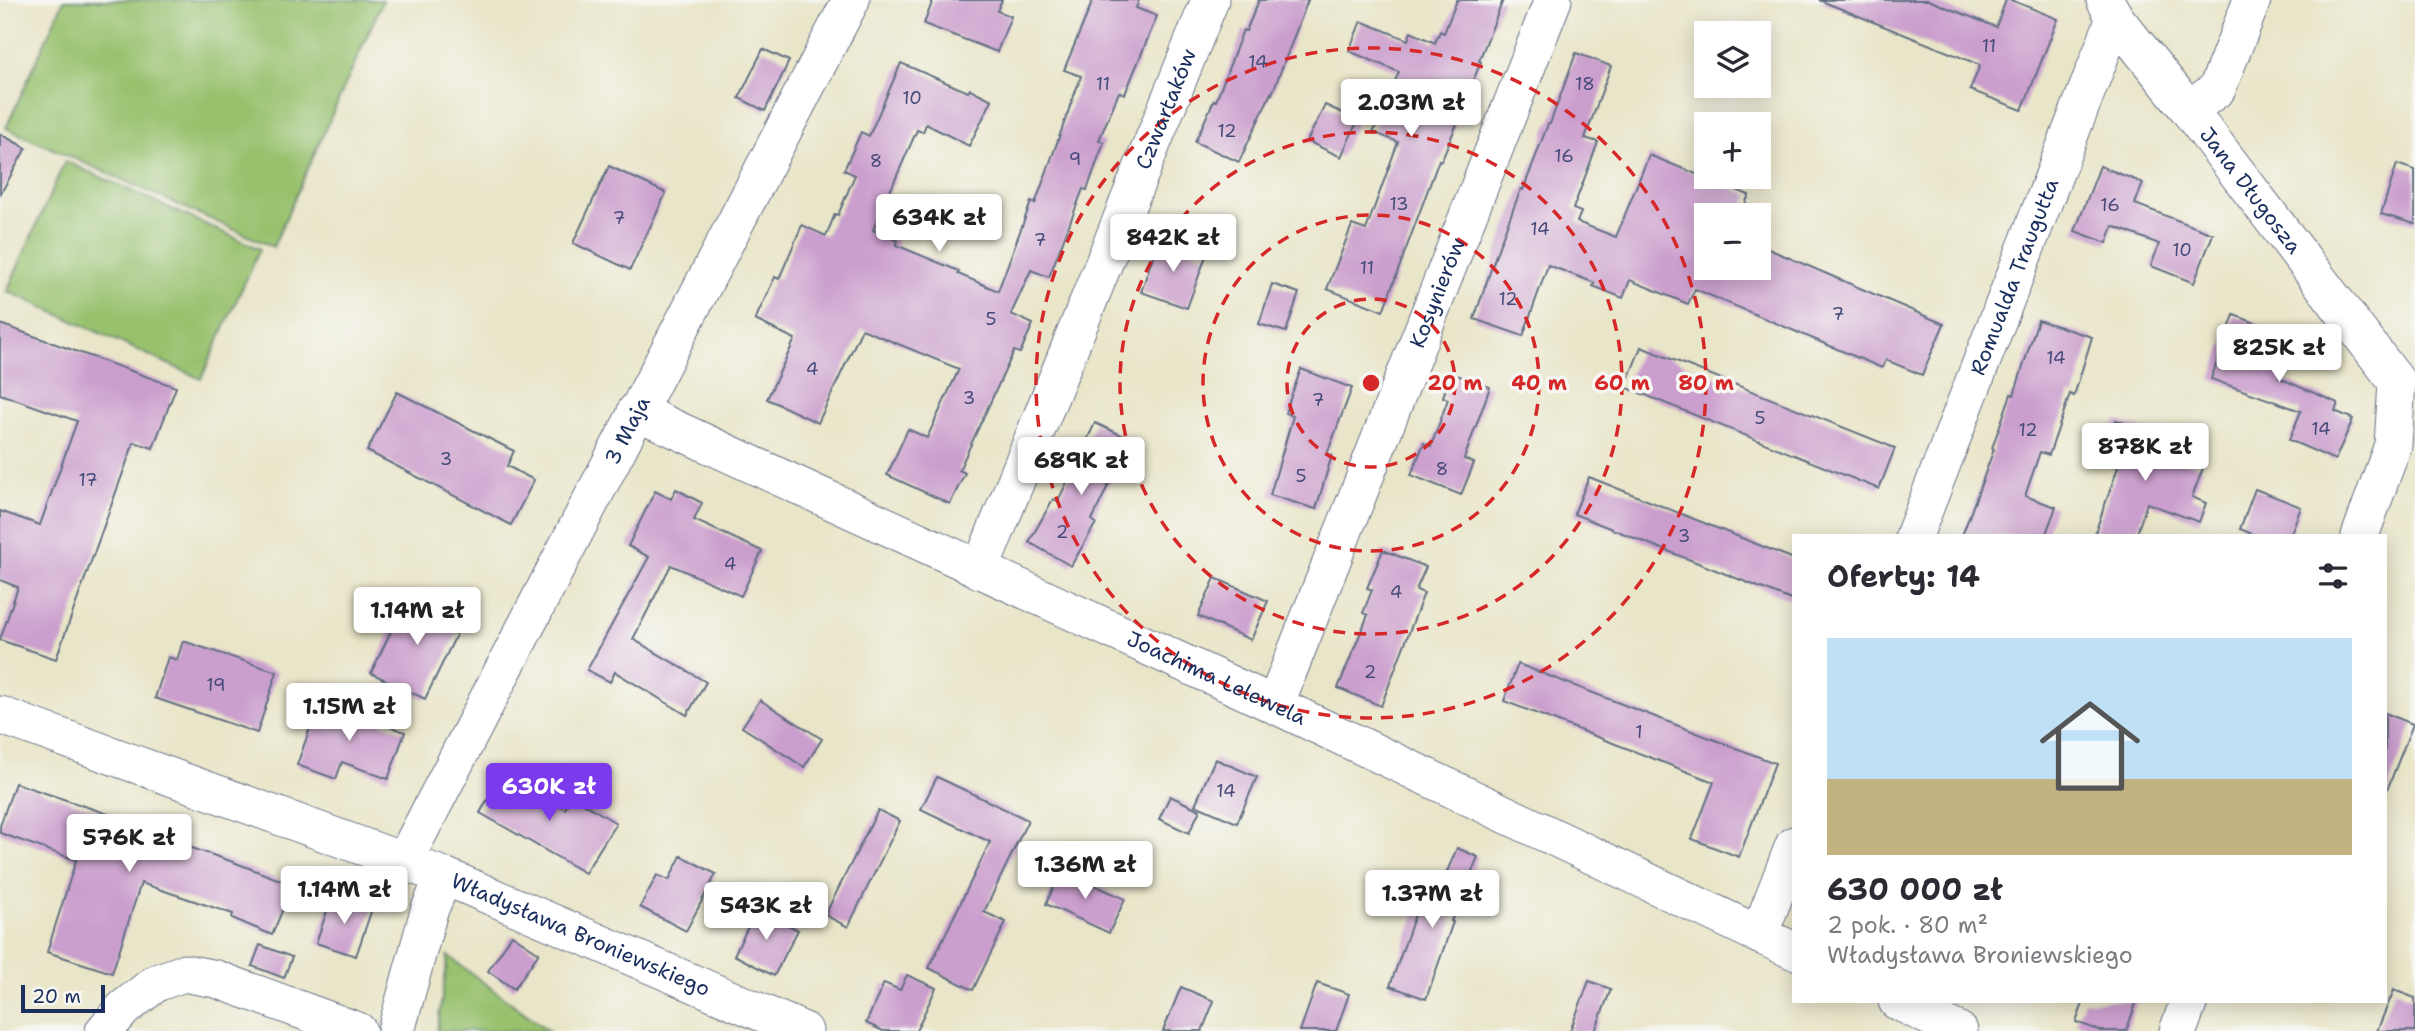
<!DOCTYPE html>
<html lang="pl">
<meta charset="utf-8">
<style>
:root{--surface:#fff;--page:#f2f2f3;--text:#2b2b33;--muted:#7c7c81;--line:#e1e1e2;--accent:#7c3aed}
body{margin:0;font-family:"Shantell Sans",sans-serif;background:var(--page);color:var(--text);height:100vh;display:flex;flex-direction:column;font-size:26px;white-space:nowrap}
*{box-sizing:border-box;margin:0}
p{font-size:23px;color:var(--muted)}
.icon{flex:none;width:38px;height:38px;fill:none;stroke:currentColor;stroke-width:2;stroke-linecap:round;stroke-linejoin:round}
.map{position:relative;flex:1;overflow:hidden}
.side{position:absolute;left:1792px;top:534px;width:595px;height:469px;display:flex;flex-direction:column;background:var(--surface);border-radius:0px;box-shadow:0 4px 18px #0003}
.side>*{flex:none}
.fabs{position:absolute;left:1694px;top:21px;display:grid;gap:14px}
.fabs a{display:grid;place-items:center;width:77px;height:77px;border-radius:0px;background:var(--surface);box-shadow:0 4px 18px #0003;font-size:35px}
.scale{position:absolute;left:21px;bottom:18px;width:84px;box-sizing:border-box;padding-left:7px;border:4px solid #1b2f5e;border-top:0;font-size:19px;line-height:24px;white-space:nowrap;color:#1b2f5e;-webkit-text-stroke:5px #f6f6f2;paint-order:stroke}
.price{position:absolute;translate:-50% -60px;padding:0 16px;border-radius:7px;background:#fff;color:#222;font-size:23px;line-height:46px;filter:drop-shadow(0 2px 4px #0008)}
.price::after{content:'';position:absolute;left:50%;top:42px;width:21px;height:16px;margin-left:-10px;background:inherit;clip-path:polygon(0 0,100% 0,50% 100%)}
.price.active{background:var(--accent);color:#fff}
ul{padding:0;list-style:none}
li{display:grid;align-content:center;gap:14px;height:371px;padding:0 35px}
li+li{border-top:2px solid var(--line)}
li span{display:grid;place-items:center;height:217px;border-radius:0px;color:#555}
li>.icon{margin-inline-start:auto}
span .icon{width:126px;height:126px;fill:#fffc;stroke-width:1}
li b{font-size:30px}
h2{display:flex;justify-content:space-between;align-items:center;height:84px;padding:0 35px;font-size:30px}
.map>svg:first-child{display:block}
.green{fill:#97c16d;stroke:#597866;stroke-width:2}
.building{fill:#cb9fcd}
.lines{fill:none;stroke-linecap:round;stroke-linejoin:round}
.minor-casing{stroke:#636f83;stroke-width:39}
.minor{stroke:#fff;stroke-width:37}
.ring{fill:none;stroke:#d62828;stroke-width:3.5;stroke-dasharray:12 9}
.labels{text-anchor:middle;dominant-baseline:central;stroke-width:7;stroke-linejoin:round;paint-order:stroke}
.number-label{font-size:18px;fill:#474b7a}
.street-label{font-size:21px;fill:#1b2f5e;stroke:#f6f6f2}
.centre{fill:#d62828;stroke:#f6f6f2;stroke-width:3.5}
.ring-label{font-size:21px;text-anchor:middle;font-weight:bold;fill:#d62828;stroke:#f6f6f2;stroke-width:7;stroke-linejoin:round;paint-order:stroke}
</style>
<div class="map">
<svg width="2415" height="1031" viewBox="0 0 2415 1031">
<rect width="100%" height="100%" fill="#f6f6f2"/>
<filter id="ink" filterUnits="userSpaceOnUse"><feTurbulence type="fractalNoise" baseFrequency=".0143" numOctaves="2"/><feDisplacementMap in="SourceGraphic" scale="14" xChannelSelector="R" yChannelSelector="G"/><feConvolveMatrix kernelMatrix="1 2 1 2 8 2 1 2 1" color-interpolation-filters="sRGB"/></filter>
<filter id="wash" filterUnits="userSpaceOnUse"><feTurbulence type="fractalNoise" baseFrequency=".00686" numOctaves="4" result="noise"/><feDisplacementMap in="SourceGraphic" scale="28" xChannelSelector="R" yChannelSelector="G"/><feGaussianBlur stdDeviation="1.57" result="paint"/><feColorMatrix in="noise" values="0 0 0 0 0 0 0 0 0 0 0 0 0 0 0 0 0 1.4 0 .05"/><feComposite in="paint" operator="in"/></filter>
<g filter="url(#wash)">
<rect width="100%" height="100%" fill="#e9e5c8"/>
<g class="green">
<path d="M 64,0 L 383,0 L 273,247 L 6,128 Z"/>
<path d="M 65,161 L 260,249 L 201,379 L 7,291 Z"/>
<path d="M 448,956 L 549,1031 L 437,1031 Z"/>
</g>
<g id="blocks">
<g class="building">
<path d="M 933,0 L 1002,0 L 997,11 L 1011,16 L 997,52 L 924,24 Z"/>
<path d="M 1093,0 L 1139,0 L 1136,8 L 1157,16 L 1125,94 L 1119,92 L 1099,140 L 1104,142 L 1087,190 L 1083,189 L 1049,277 L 1031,270 L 1011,314 L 1033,324 L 1020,353 L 1014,351 L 959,470 L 965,473 L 950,504 L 887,475 L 908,429 L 927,438 L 959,369 L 862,329 L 818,423 L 767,399 L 795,339 L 755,320 L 775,277 L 779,279 L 802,225 L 826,236 L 835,214 L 838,215 L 855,175 L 844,170 L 861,132 L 869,136 L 901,63 L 968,92 L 970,89 L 992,100 L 969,146 L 926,124 L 923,132 L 917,130 L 873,230 L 898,241 L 896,245 L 959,271 L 958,274 L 998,291 L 1031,202 L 1035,204 L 1081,76 L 1064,70 Z"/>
<path d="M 1259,0 L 1308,0 L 1272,94 L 1271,93 L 1239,162 L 1195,142 L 1214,100 L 1216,101 L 1243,30 L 1246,31 Z"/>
<path d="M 1457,0 L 1503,0 L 1479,61 L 1481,62 L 1458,116 L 1460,117 L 1441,161 L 1439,160 L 1383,311 L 1327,289 L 1352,225 L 1366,230 L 1398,142 L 1373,132 L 1399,72 L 1349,51 L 1361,21 L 1408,40 L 1411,32 L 1435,43 L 1440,31 L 1444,33 Z"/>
<path d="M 1819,0 L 1928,0 L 1996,27 L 2006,0 L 2011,0 L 2058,19 L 2022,110 L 1970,90 L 1980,65 Z"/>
<path d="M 763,49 L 789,61 L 765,111 L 739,98 Z"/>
<path d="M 1576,53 L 1611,66 L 1585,138 L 1598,142 L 1573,209 L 1581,212 L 1577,222 L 1616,237 L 1649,155 L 1749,195 L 1740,215 L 1706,215 L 1706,268 L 1759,268 L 1759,245 L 1944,324 L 1922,375 L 1886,360 L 1882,368 L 1695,289 L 1688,304 L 1630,280 L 1623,298 L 1593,286 L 1595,283 L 1548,265 L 1523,336 L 1474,319 L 1499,246 L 1521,189 L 1523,190 L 1548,124 L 1550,124 Z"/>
<path d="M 1325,105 L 1358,120 L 1341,157 L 1307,141 Z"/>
<path d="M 0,134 L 26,148 L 0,195 Z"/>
<path d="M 2397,164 L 2415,170 L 2415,224 L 2381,214 Z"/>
<path d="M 609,166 L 666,193 L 630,270 L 573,243 Z"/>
<path d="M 2100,166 L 2143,183 L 2135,204 L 2213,234 L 2194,283 L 2151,266 L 2159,244 L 2113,226 L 2107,243 L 2075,231 Z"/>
<path d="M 1159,239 L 1206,256 L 1187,308 L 1141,292 Z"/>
<path d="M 1272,284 L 1299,293 L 1286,332 L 1259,324 Z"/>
<path d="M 2234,315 L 2294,337 L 2279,378 L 2338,403 L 2335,411 L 2353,419 L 2335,460 L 2289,440 L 2301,411 L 2211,379 Z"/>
<path d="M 2038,320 L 2092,337 L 2074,396 L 2070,394 L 2049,455 L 2040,452 L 2025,496 L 2056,507 L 2045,536 L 1962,536 L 1994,449 L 1992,448 L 2011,394 L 2014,395 Z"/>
<path d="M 0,324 L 176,387 L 153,448 L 134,442 L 56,659 L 0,640 L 18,587 L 0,580 L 0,511 L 40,525 L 77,421 L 0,394 Z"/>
<path d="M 1641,347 L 1895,448 L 1879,489 L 1625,387 Z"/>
<path d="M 1301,369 L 1352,388 L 1327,454 L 1332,455 L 1316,509 L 1270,495 L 1293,416 L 1285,413 Z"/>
<path d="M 1451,373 L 1490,387 L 1464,459 L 1474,463 L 1461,495 L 1411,475 L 1424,443 L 1431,446 L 1448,399 L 1443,397 Z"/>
<path d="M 397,392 L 514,451 L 507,466 L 534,480 L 511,525 L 367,451 Z"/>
<path d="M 2116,420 L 2155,434 L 2149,449 L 2203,468 L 2192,497 L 2206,503 L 2199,522 L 2147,503 L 2136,536 L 2094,536 L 2118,467 L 2102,461 Z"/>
<path d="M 1095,423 L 1130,439 L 1092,520 L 1096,523 L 1071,566 L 1029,542 L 1053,499 L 1058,501 Z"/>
<path d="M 1589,477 L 1794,559 L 1794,601 L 1574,514 Z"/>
<path d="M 676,489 L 702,503 L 694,520 L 762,551 L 741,596 L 671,565 L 633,639 L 706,682 L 687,715 L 615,672 L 610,682 L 587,670 L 649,557 L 628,546 L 655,491 L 671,499 Z"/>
<path d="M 2255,489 L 2301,507 L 2290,536 L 2257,536 L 2240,529 Z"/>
<path d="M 1383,550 L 1426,567 L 1416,590 L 1424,593 L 1381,706 L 1338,688 L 1368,615 L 1363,613 L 1372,590 L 1367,588 Z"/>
<path d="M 1215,578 L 1268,601 L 1251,640 L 1198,616 Z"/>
<path d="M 409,594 L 463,621 L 425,699 L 371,673 Z"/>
<path d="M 183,641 L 277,672 L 257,733 L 155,698 L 168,657 L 177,660 Z"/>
<path d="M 1518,664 L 1775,763 L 1739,857 L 1692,839 L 1714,782 L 1504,701 Z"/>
<path d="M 320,700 L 405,732 L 388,779 L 342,762 L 336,779 L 297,765 Z"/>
<path d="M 760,700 L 822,739 L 804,767 L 742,727 Z"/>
<path d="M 2385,713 L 2413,724 L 2387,790 L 2385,790 Z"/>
<path d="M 1215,759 L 1257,777 L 1237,823 L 1195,805 Z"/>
<path d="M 502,774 L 565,809 L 573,797 L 616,823 L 585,873 L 480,813 Z"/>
<path d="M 937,777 L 1028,820 L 984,912 L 1006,922 L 973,990 L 929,968 L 990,842 L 921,809 Z"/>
<path d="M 15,783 L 159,831 L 160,828 L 183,836 L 180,844 L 236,863 L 293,885 L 272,935 L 232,918 L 233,914 L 141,883 L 112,973 L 47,952 L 76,860 L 0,833 L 0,826 Z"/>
<path d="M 1170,796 L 1200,810 L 1189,833 L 1159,819 Z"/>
<path d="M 878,810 L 900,821 L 848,927 L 825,915 Z"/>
<path d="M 1457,848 L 1478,857 L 1451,921 L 1453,922 L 1426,999 L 1390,986 L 1417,909 L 1429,914 Z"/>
<path d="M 681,856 L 716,874 L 686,931 L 640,907 L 657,875 L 669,880 Z"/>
<path d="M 1061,870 L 1125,899 L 1109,933 L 1046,904 Z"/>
<path d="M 332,896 L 372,909 L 356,956 L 316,943 Z"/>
<path d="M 757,909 L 798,930 L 774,976 L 734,955 Z"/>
<path d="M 512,935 L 539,953 L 514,989 L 488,971 Z"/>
<path d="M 260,945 L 292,957 L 284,978 L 252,966 Z"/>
<path d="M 907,975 L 936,988 L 916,1031 L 883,1031 L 866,1023 L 884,983 L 900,990 Z"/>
<path d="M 1589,981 L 1611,989 L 1595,1031 L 1570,1031 Z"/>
<path d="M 1317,983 L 1349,994 L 1336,1031 L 1300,1031 Z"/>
<path d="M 1181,987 L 1214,1001 L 1202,1031 L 1163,1031 Z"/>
<path d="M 2394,990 L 2415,998 L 2415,1031 L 2377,1031 Z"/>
<path d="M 2084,1001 L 2137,1001 L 2126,1031 L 2101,1031 L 2076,1022 Z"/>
</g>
</g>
</g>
<g filter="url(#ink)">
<use href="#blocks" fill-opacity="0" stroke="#636f83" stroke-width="2"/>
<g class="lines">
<g class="minor-casing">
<g id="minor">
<path id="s1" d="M 2105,0 L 2115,18 L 2189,110 L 2397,382 L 2393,445 L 2360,536"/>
<path d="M 2189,110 L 2217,89 L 2252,0"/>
<path id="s2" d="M 636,411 L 1275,705 L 1794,951"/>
<path id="s3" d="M 1914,536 L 2115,18"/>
<path id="s4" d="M 980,570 L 1210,0"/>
<path id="s5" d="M 1275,705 L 1553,0"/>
<path id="s6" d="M 0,715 L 444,876 L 804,1031"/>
<path id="s7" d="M 404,861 L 851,0"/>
<path d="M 1759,935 L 1794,845"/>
<path d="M 1897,1001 L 1959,1031"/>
<path d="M 104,1031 L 123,1009 L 156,983 L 184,973 L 216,979 L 358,1031"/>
<path d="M 396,1031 L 429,911 L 444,876"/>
<path d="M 2178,1031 L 2189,1001"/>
</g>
</g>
<use href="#minor" class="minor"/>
</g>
</g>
<g class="ring">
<circle cx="1371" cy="383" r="84"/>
<circle cx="1371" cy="383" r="168"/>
<circle cx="1371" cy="383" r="251"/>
<circle cx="1371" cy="383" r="335"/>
</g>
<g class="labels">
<g class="number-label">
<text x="1989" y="46">11</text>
<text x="1258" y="62">14</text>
<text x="1103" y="84">11</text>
<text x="1585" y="84">18</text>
<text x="912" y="98">10</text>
<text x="1227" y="131">12</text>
<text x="1564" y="156">16</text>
<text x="1075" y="159">9</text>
<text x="876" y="161">8</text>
<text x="1399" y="204">13</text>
<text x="2110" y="205">16</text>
<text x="619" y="218">7</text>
<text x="1540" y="229">14</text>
<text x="1040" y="240">7</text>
<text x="2182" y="250">10</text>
<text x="1367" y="268">11</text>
<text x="1508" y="299">12</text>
<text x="1838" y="314">7</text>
<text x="991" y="319">5</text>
<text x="2056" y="358">14</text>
<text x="812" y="369">4</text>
<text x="969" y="398">3</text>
<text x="1318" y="400">7</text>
<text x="1760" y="418">5</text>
<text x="2321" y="429">14</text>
<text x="2028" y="430">12</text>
<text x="446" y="459">3</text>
<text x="1442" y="469">8</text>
<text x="1301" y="476">5</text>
<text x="88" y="480">17</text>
<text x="1062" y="532">2</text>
<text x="1684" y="536">3</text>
<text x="730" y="564">4</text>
<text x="1396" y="592">4</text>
<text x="1370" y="672">2</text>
<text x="216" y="685">19</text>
<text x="1639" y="732">1</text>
<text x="1226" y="791">14</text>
</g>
<g class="street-label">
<text stroke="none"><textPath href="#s4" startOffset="497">Czwartaków</textPath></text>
<text stroke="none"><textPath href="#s1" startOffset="240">Jana Długosza</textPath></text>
<text stroke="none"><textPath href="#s3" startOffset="278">Romualda Traugutta</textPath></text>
<text stroke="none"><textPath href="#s5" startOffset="443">Kosynierów</textPath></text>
<text stroke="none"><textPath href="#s7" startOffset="485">3 Maja</textPath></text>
<text stroke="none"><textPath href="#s2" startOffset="639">Joachima Lelewela</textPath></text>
<text stroke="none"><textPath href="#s6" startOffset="621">Władysława Broniewskiego</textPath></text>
</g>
</g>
<circle cx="1371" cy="383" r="10" class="centre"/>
<g class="ring-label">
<text x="1455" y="390">20 m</text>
<text x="1539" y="390">40 m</text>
<text x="1622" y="390">60 m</text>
<text x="1706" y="390">80 m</text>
</g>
</svg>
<div class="fabs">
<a><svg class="icon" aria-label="layers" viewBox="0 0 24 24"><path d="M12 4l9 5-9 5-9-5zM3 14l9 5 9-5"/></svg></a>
<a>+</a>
<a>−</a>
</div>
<div class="scale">20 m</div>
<b class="price" style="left:1411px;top:139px">2.03M zł</b>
<b class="price" style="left:939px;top:254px">634K zł</b>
<b class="price" style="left:1173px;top:274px">842K zł</b>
<b class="price" style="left:2279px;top:384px">825K zł</b>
<b class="price" style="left:2145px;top:483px">878K zł</b>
<b class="price" style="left:1081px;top:497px">689K zł</b>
<b class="price" style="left:417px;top:647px">1.14M zł</b>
<b class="price" style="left:349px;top:743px">1.15M zł</b>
<b class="price active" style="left:549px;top:823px">630K zł</b>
<b class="price" style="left:129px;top:874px">576K zł</b>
<b class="price" style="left:1085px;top:901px">1.36M zł</b>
<b class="price" style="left:344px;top:926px">1.14M zł</b>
<b class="price" style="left:1432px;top:930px">1.37M zł</b>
<b class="price" style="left:766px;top:942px">543K zł</b>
<section class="side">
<h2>Oferty: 14<svg class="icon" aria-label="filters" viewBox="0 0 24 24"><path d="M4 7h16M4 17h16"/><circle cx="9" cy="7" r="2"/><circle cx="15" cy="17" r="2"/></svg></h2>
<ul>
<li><span style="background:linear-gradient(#bfe0f5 65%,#c2b280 0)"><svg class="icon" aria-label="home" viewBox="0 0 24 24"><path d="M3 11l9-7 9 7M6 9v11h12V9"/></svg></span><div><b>630 000 zł</b><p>2 pok. · 80 m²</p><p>Władysława Broniewskiego</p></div></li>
</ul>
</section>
</div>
